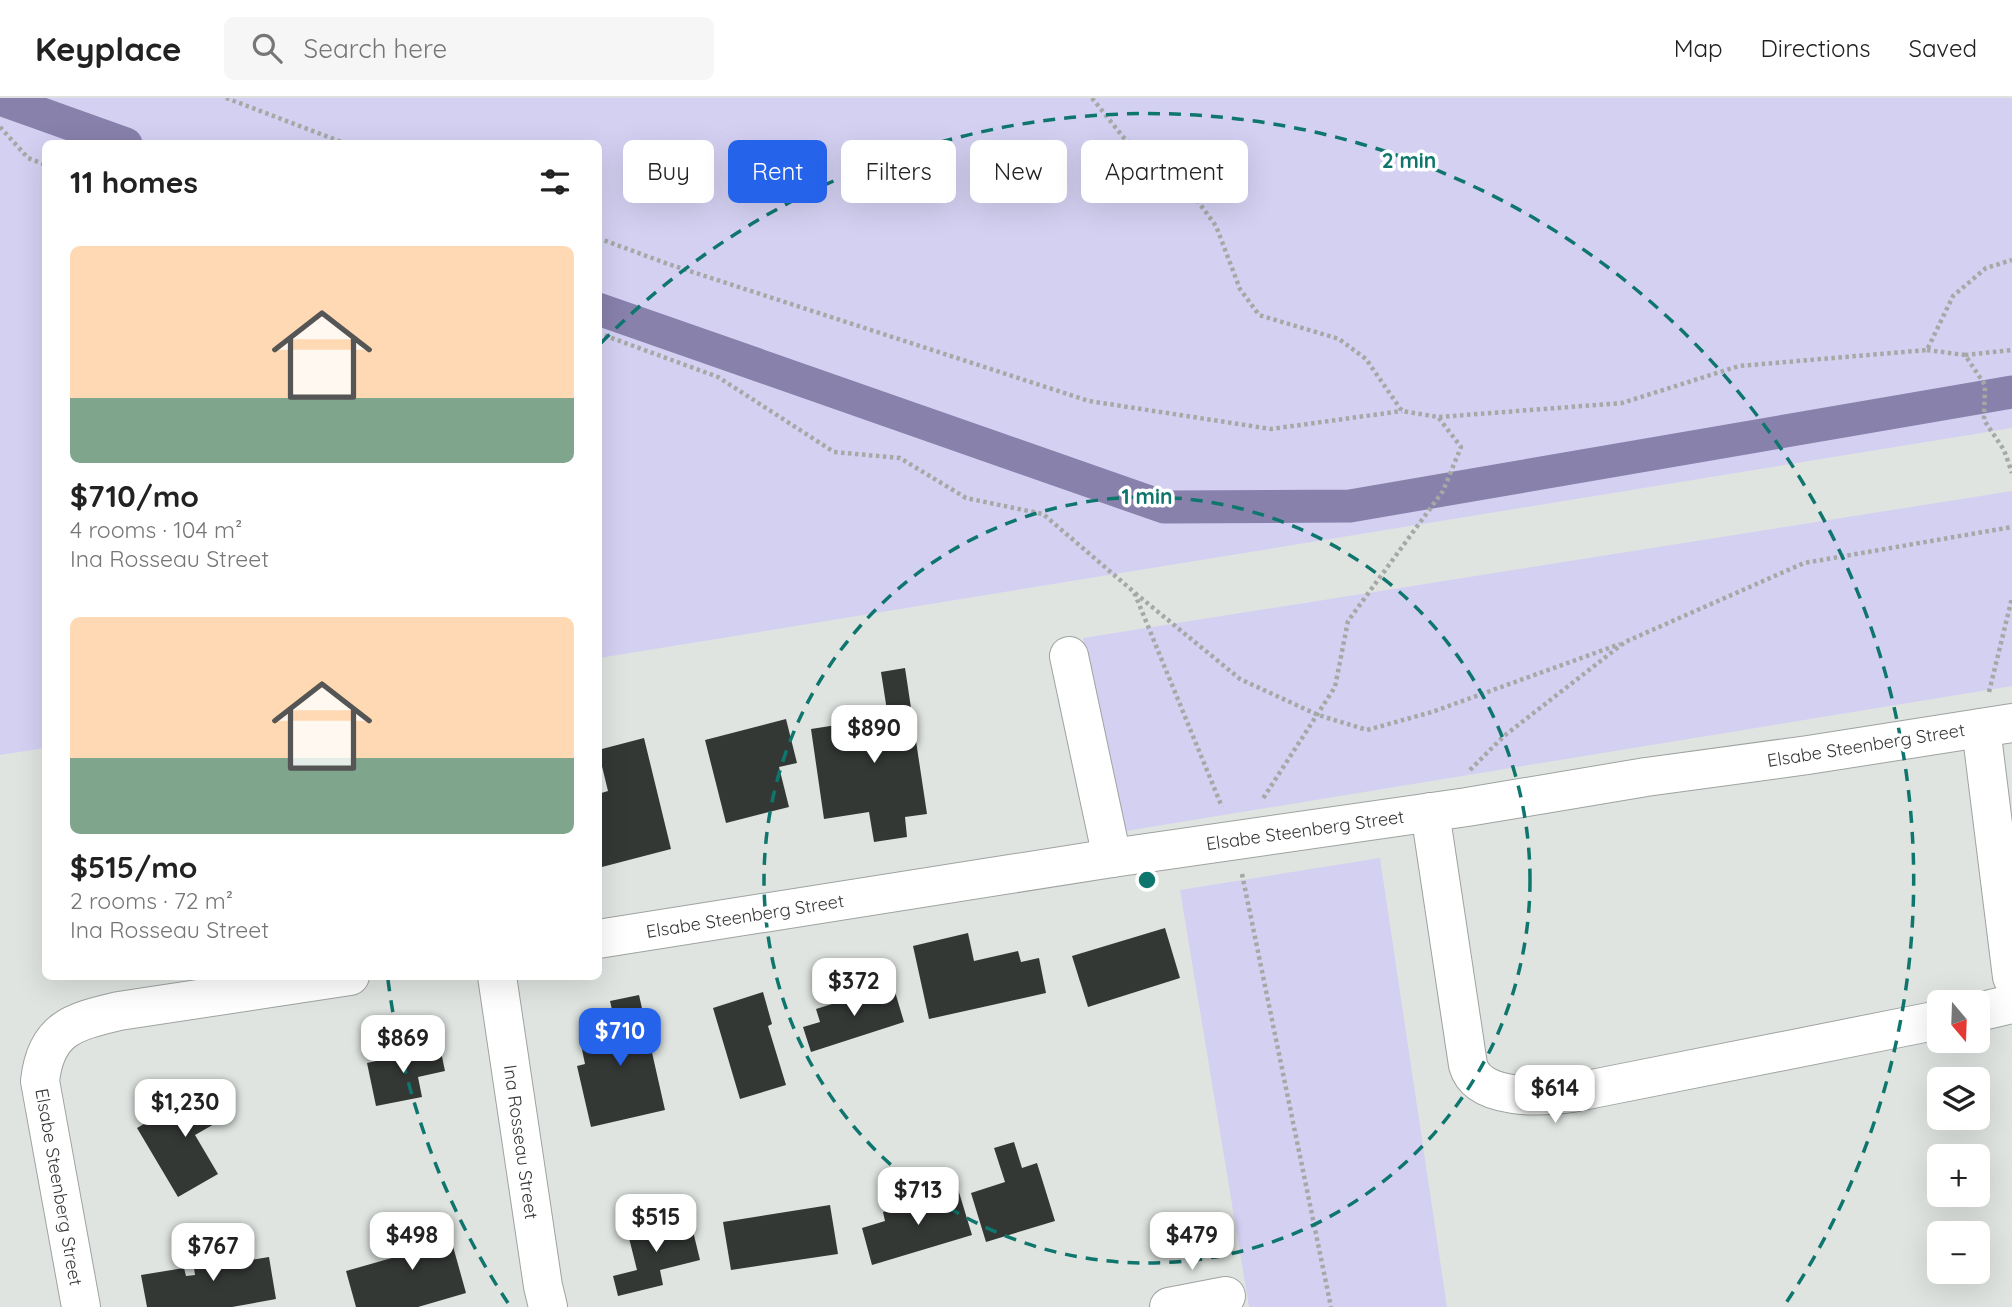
<!DOCTYPE html>
<meta charset="utf-8">
<style>
:root{--surface:#fff;--page:#f6f6f6;--text:#222;--muted:#767676;--line:#e0e0e0;--accent:#2563eb}
body{margin:0;font-family:Quicksand,sans-serif;background:var(--page);color:var(--text);height:100vh;display:flex;flex-direction:column;font-size:26px;white-space:nowrap}
*{box-sizing:border-box;margin:0}
p{font-size:23px;color:var(--muted)}
.icon{flex:none;width:38px;height:38px;fill:none;stroke:currentColor;stroke-width:2;stroke-linecap:round;stroke-linejoin:round}
.map{position:relative;flex:1;overflow:hidden}
.drawer{position:absolute;left:42px;top:42px;width:560px;height:840px;display:flex;flex-direction:column;background:var(--surface);border-radius:10px;box-shadow:0 7px 28px #0002}
.drawer>*{flex:none}
.hud{position:absolute;left:623px;top:42px;width:665px;height:63px;display:flex;gap:14px}
.needle{width:46px;rotate:161deg}
.buttons{position:absolute;left:1927px;top:892px;display:grid;gap:14px}
.buttons a{display:grid;place-items:center;width:63px;height:63px;border-radius:10px;background:var(--surface);box-shadow:0 7px 28px #0002;font-size:35px}
.price{position:absolute;translate:-50% -60px;padding:0 16px;border-radius:14px;background:#fff;color:#222;font-size:23px;line-height:46px;filter:drop-shadow(0 2px 4px #0008)}
.price::after{content:'';position:absolute;left:50%;top:42px;width:21px;height:16px;margin-left:-10px;background:inherit;clip-path:polygon(0 0,100% 0,50% 100%)}
.price.active{background:var(--accent);color:#fff}
ul{padding:0;list-style:none}
li{display:grid;align-content:center;gap:14px;height:371px;padding:0 28px}
li span{display:grid;place-items:center;height:217px;border-radius:10px;color:#555}
li>.icon{margin-inline-start:auto}
span .icon{width:126px;height:126px;fill:#fffc;stroke-width:1}
li b{font-size:30px}
h2{display:flex;justify-content:space-between;align-items:center;height:84px;padding:0 28px;font-size:30px}
.tag{padding:0 24px;border-radius:10px;background:var(--surface);box-shadow:0 7px 28px #0002;font-size:24px;line-height:63px}
.tag.active{background:var(--accent);color:#fff}
header{display:flex;align-items:center;gap:42px;box-sizing:border-box;height:98px;padding:0 35px;background:var(--surface);border-bottom:2px solid var(--line)}
header strong{font-size:33px}
nav{display:flex;gap:38px;margin-inline-start:auto;font-size:24px}
.search{width:490px;height:63px;background:var(--page);display:flex;align-items:center;gap:18px;box-sizing:border-box;padding:0 24px;border-radius:10px;color:var(--muted);font-size:26px}
.map>svg:first-child{display:block}
.green{fill:#d4d0f2}
.lines{fill:none;stroke-linecap:round;stroke-linejoin:round}
.canal{stroke:#8781ac;stroke-width:33}
.building{fill:#343835}
.minor-casing{stroke:#9ea3a0;stroke-width:40}
.path{stroke:#a5a9a5;stroke-width:4.5;stroke-dasharray:3.5 3.5;stroke-linecap:butt}
.minor{stroke:#fff;stroke-width:38}
.ring{fill:none;stroke:#0f766e;stroke-width:3.5;stroke-dasharray:12 9}
.labels{text-anchor:middle;dominant-baseline:central;stroke-width:7;stroke-linejoin:round;paint-order:stroke}
.street-label{font-size:18px;fill:#353735;stroke:#fff}
.centre{fill:#0f766e;stroke:#fff;stroke-width:3.5}
.ring-label{font-size:21px;text-anchor:middle;font-weight:bold;fill:#0f766e;stroke:#fff;stroke-width:7;stroke-linejoin:round;paint-order:stroke}
</style>
<header>
<strong>Keyplace</strong>
<div class="search"><svg class="icon" aria-label="search" viewBox="0 0 24 24"><circle cx="10" cy="10" r="6"/><path d="M15 15l6 6"/></svg>Search here</div>
<nav><a>Map</a><a>Directions</a><a>Saved</a></nav>
</header>
<div class="map">
<svg width="2012" height="1209" viewBox="0 0 2012 1209">
<rect width="100%" height="100%" fill="#dfe4e0"/>
<g class="green">
<path d="M 0,0 L 2012,0 L 2012,330 L 599,560 L 598,46 L 46,46 L 45,650 L 0,657 Z"/>
<path d="M 2012,393 L 2012,588 L 1126,733 L 1083,540 Z"/>
<path d="M 1380,760 L 1447,1209 L 1249,1209 L 1180,792 Z"/>
</g>
<g class="lines">
<g class="canal">
<path d="M 0,1 L 126,46"/>
<path d="M 598,211 L 1164,409 L 1350,408 L 2012,294"/>
</g>
</g>
<g class="building">
<path d="M 905,570 L 927,716 L 905,719 L 907,739 L 874,744 L 869,714 L 824,721 L 811,631 L 888,619 L 881,574 Z"/>
<path d="M 786,621 L 797,665 L 779,669 L 789,709 L 726,725 L 705,642 Z"/>
<path d="M 644,640 L 671,751 L 598,770 L 598,696 L 608,693 L 598,652 Z"/>
<path d="M 1165,830 L 1180,880 L 1088,909 L 1072,858 Z"/>
<path d="M 968,835 L 974,863 L 1018,853 L 1021,864 L 1039,860 L 1046,895 L 929,921 L 913,848 Z"/>
<path d="M 893,887 L 904,924 L 811,954 L 803,929 L 820,924 L 816,911 Z"/>
<path d="M 763,894 L 772,926 L 768,928 L 786,987 L 740,1001 L 713,910 Z"/>
<path d="M 639,897 L 665,1012 L 591,1029 L 577,968 L 585,966 L 579,937 L 616,929 L 610,903 Z"/>
<path d="M 440,949 L 445,973 L 418,979 L 422,999 L 376,1008 L 367,965 Z"/>
<path d="M 212,986 L 230,1017 L 195,1037 L 218,1076 L 178,1099 L 137,1030 Z"/>
<path d="M 1014,1044 L 1022,1070 L 1037,1065 L 1055,1123 L 986,1144 L 971,1095 L 1005,1084 L 994,1050 Z"/>
<path d="M 958,1091 L 972,1137 L 872,1167 L 862,1130 L 885,1123 L 883,1114 Z"/>
<path d="M 830,1107 L 838,1156 L 731,1172 L 723,1124 Z"/>
<path d="M 444,1116 L 466,1195 L 418,1209 L 356,1209 L 346,1173 L 420,1152 L 412,1125 Z"/>
<path d="M 641,1120 L 643,1132 L 690,1121 L 700,1162 L 660,1172 L 663,1187 L 618,1198 L 613,1178 L 637,1172 L 625,1124 Z"/>
<path d="M 241,1147 L 244,1163 L 269,1159 L 276,1201 L 232,1209 L 147,1209 L 141,1177 L 184,1170 L 186,1178 L 195,1177 L 194,1170 L 212,1167 L 210,1153 Z"/>
</g>
<g class="lines">
<g class="minor-casing">
<g id="minor">
<path d="M 1069,558 L 1112,760"/>
<path d="M 1981,630 L 2012,879"/>
<path d="M 1430,714 L 1468,967 C 1478,1003 1543,999 1572,995 L 1939,922"/>
<path d="M 598,841 L 1112,760 L 1467,709 L 1646,679 L 1808,657 L 2012,625"/>
<path d="M 497,878 L 543,1188 L 548,1209"/>
<path d="M 1978,914 L 2012,906"/>
<path d="M 81,1209 L 40,983 C 46,930 73,924 119,913 L 350,878"/>
<path d="M 1169,1209 L 1226,1198"/>
</g>
</g>
<g class="path">
<path d="M 226,0 L 347,46"/>
<path d="M 1092,0 L 1124,40 L 1194,98 L 1216,128 L 1240,191 L 1259,217 L 1339,241 L 1366,261 L 1402,313 L 1438,319 L 1461,349 L 1443,393 L 1348,523 L 1335,589 L 1262,702"/>
<path d="M 0,29 L 28,60 L 46,67"/>
<path d="M 598,140 L 668,166 L 1089,303 L 1271,331 L 1402,313"/>
<path d="M 598,235 L 718,279 L 834,354 L 900,360 L 966,400 L 1043,416 L 1134,494 L 1222,709"/>
<path d="M 1927,252 L 1965,257 L 1985,287 L 1984,322 L 2004,352 L 2012,375"/>
<path d="M 1965,257 L 2012,252"/>
<path d="M 1439,319 L 1622,305 L 1739,268 L 1927,252 L 1953,198 L 1986,170 L 2012,162"/>
<path d="M 1135,495 L 1240,581 L 1318,617 L 1367,632 L 1432,614 L 1620,546"/>
<path d="M 1989,594 L 2012,500"/>
<path d="M 1470,672 L 1504,638 L 1625,544 L 1804,465 L 2012,429"/>
<path d="M 1242,776 L 1331,1209"/>
</g>
<use href="#minor" class="minor"/>
</g>
<g class="ring">
<circle cx="1147" cy="782" r="383"/>
<path d="M508 1205A766 766 0 0 1 388 882M601 245A766 766 0 0 1 1786 1205"/>
</g>
<g class="labels">
<g class="street-label">
<text transform="translate(1866 647) rotate(-9)">Elsabe Steenberg Street</text>
<text transform="translate(1305 732) rotate(-8)">Elsabe Steenberg Street</text>
<text transform="translate(745 818) rotate(-9)">Elsabe Steenberg Street</text>
<text transform="translate(521 1044) rotate(82)">Ina Rosseau Street</text>
<text transform="translate(59 1089) rotate(80)">Elsabe Steenberg Street</text>
</g>
</g>
<circle cx="1147" cy="782" r="10" class="centre"/>
<g class="ring-label">
<text x="1409" y="70">2 min</text>
<text x="1147" y="406">1 min</text>
</g>
</svg>
<div class="buttons">
<a><svg class="needle" viewBox="-14 -14 28 28"><path d="M0-13l5 13h-10z" fill="#e53935"/><path d="M0 13l5-13h-10z" fill="#767676"/></svg></a>
<a><svg class="icon" aria-label="layers" viewBox="0 0 24 24"><path d="M12 4l9 5-9 5-9-5zM3 14l9 5 9-5"/></svg></a>
<a>+</a>
<a>−</a>
</div>
<b class="price" style="left:874px;top:667px">$890</b>
<b class="price" style="left:854px;top:920px">$372</b>
<b class="price active" style="left:620px;top:970px">$710</b>
<b class="price" style="left:403px;top:977px">$869</b>
<b class="price" style="left:1555px;top:1027px">$614</b>
<b class="price" style="left:185px;top:1041px">$1,230</b>
<b class="price" style="left:918px;top:1129px">$713</b>
<b class="price" style="left:656px;top:1156px">$515</b>
<b class="price" style="left:412px;top:1174px">$498</b>
<b class="price" style="left:1192px;top:1174px">$479</b>
<b class="price" style="left:213px;top:1185px">$767</b>
<div class="hud">
<a class="tag">Buy</a>
<a class="tag active">Rent</a>
<a class="tag">Filters</a>
<a class="tag">New</a>
<a class="tag">Apartment</a>
</div>
<section class="drawer">
<h2>11 homes<svg class="icon" aria-label="filters" viewBox="0 0 24 24"><path d="M4 7h16M4 17h16"/><circle cx="9" cy="7" r="2"/><circle cx="15" cy="17" r="2"/></svg></h2>
<ul>
<li><span style="background:linear-gradient(#ffd9b3 70%,#7fa58c 0)"><svg class="icon" aria-label="home" viewBox="0 0 24 24"><path d="M3 11l9-7 9 7M6 9v11h12V9"/></svg></span><div><b>$710/mo</b><p>4 rooms · 104 m²</p><p>Ina Rosseau Street</p></div></li>
<li><span style="background:linear-gradient(#ffd9b3 65%,#7fa58c 0)"><svg class="icon" aria-label="home" viewBox="0 0 24 24"><path d="M3 11l9-7 9 7M6 9v11h12V9"/></svg></span><div><b>$515/mo</b><p>2 rooms · 72 m²</p><p>Ina Rosseau Street</p></div></li>
</ul>
</section>
</div>
